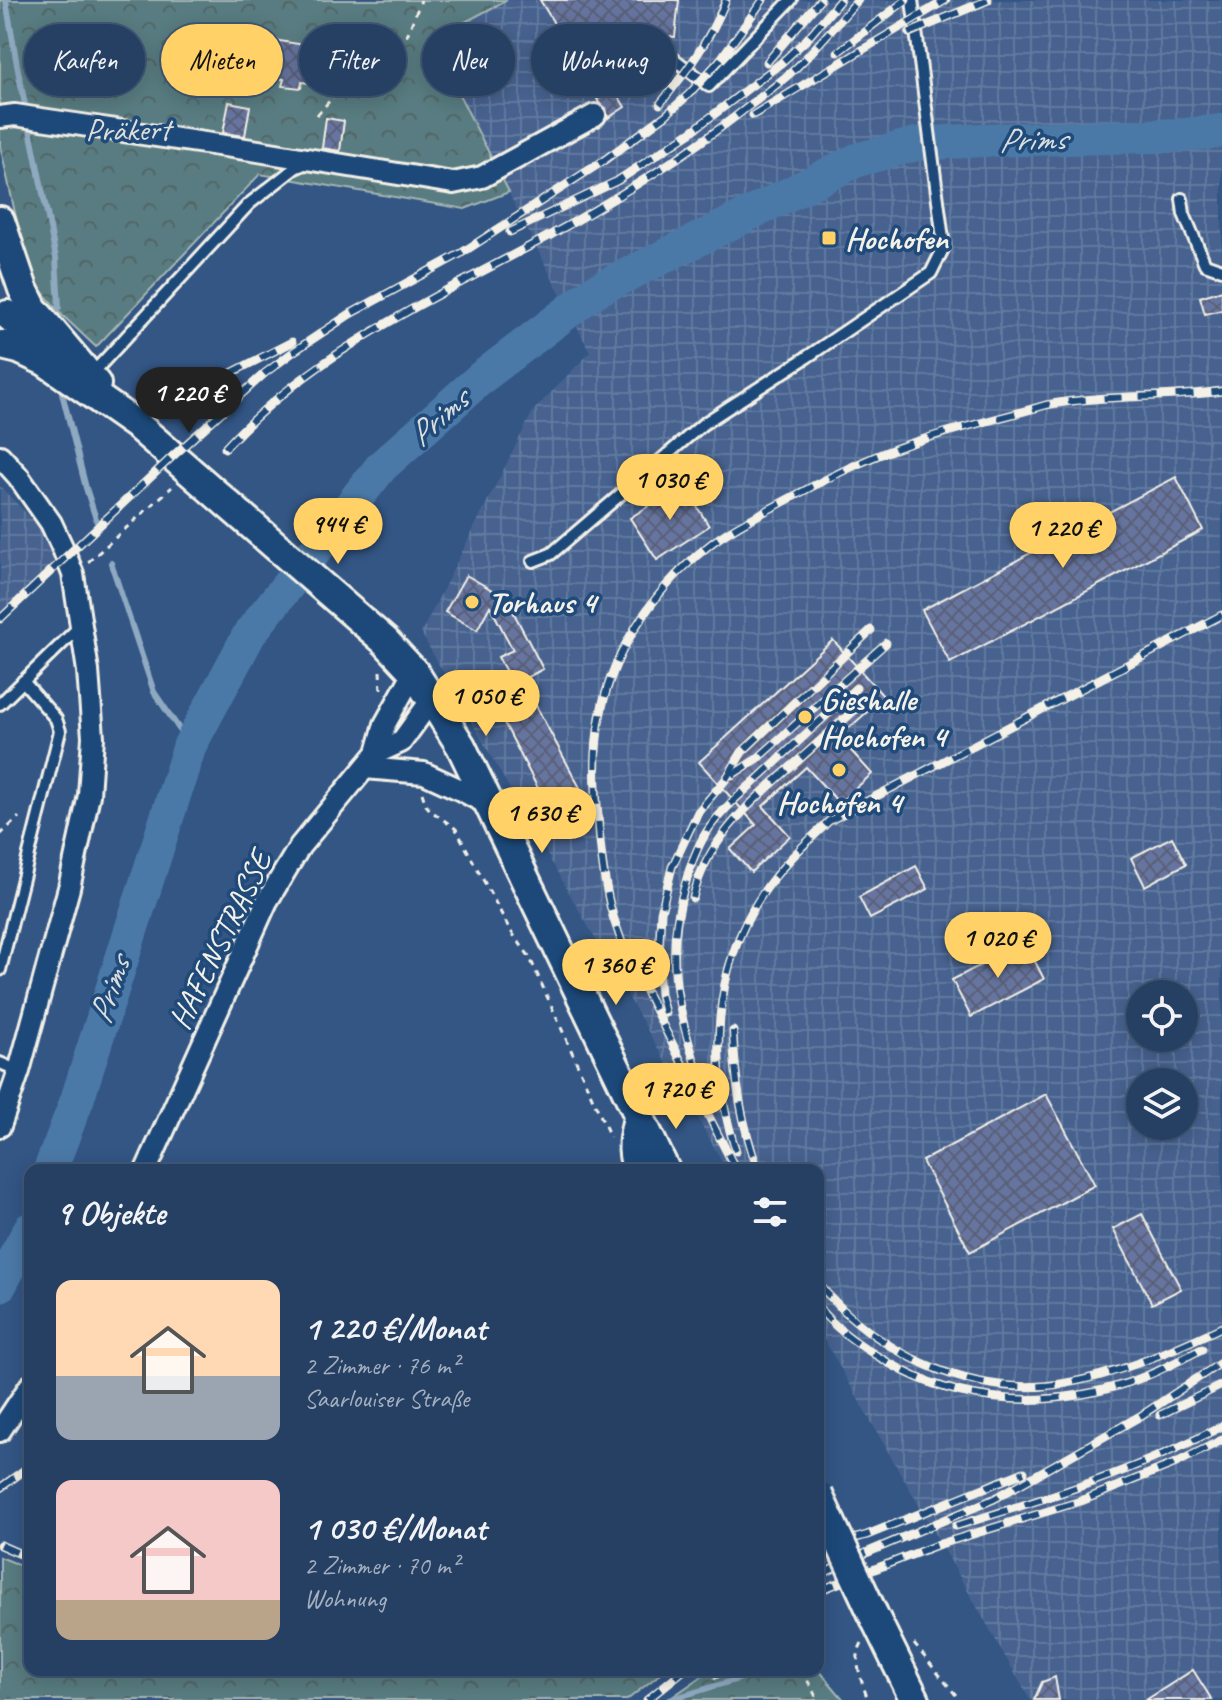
<!DOCTYPE html>
<html lang="de">
<meta charset="utf-8">
<style>
:root{--surface:#264064;--page:#324b6d;--text:#f1f3f6;--muted:#a4afbf;--line:#425978;--accent:#ffd166}
body{margin:0;font-family:Caveat,sans-serif;background:var(--page);color:var(--text);height:100vh;display:flex;flex-direction:column;font-size:30px;white-space:nowrap}
*{box-sizing:border-box;margin:0}
p{font-size:26px;color:var(--muted)}
.icon{flex:none;width:44px;height:44px;fill:none;stroke:currentColor;stroke-width:2;stroke-linecap:round;stroke-linejoin:round}
.map{position:relative;flex:1;overflow:hidden}
.details{position:absolute;left:24px;top:1164px;width:800px;height:512px;display:flex;flex-direction:column;background:var(--surface);border-radius:16px;box-shadow:0 4px 20px #0003,0 0 0 2px var(--line)}
.details>*{flex:none}
.banner{position:absolute;left:24px;top:24px;width:800px;height:72px;display:flex;gap:16px}
.buttons{position:absolute;left:1126px;top:980px;display:grid;gap:16px}
.buttons a{display:grid;place-items:center;width:72px;height:72px;border-radius:50%;background:var(--surface);box-shadow:0 4px 20px #0003,0 0 0 2px var(--line);font-size:40px}
.price{position:absolute;translate:-50% -68px;padding:0 18px;border-radius:28px;background:var(--accent);color:#111;font-size:26px;line-height:52px;filter:drop-shadow(0 2px 4px #0008)}
.price::after{content:'';position:absolute;left:50%;top:48px;width:24px;height:18px;margin-left:-12px;background:inherit;clip-path:polygon(0 0,100% 0,50% 100%)}
.price.selected{background:#222;color:#fff}
ul{padding:0;list-style:none}
li{display:flex;align-items:center;gap:24px;height:200px;padding:0 32px}
li span{display:grid;place-items:center;flex:none;width:224px;height:160px;border-radius:16px;color:#555}
li>.icon{margin-inline-start:auto}
span .icon{width:96px;height:96px;fill:#fffc;stroke-width:1}
li b{font-size:34px}
h2{display:flex;justify-content:space-between;align-items:center;height:96px;padding:0 32px;font-size:34px}
.chip{padding:0 28px;border-radius:36px;background:var(--surface);box-shadow:0 4px 20px #0003,0 0 0 2px var(--line);font-size:28px;line-height:72px}
.chip.selected{background:var(--accent);color:#111}
.map>svg:first-child{display:block}
.industrial{fill:url(#industrial-grid);fill-rule:evenodd}
.forest{fill:url(#forest-crowns);stroke:#a6b6b4;stroke-width:2}
.lines{fill:none;stroke-linecap:round;stroke-linejoin:round}
.stream{stroke:#8fa9c1;stroke-width:6}
.river{stroke:#4b79a7;stroke-width:34}
.building{fill:url(#building-cross-hatch);stroke:#f4f1e8;stroke-width:2}
.service-casing{stroke:#f4f1e8;stroke-width:16}
.minor-casing{stroke:#f4f1e8;stroke-width:26}
.secondary-casing{stroke:#f4f1e8;stroke-width:34}
.path{stroke:#f4f1e8;stroke-width:3;stroke-dasharray:6 6;stroke-linecap:butt}
.service{stroke:#1f4a7a;stroke-width:10}
.minor{stroke:#1f4a7a;stroke-width:20}
.secondary{stroke:#1f4a7a;stroke-width:28}
.rail-casing{stroke:#f4f1e8;stroke-width:9}
.rail{stroke:#1f4a7a;stroke-width:6;stroke-dasharray:18;stroke-linecap:butt}
.secondary-bridge-casing{stroke:#f4f1e8;stroke-width:34;stroke-linecap:butt}
.secondary-bridge{stroke:#1f4a7a;stroke-width:28}
.poi-dot{fill:#ffd166;stroke:#1f4a7a;stroke-width:3}
.labels{text-anchor:middle;dominant-baseline:central;stroke-width:7;stroke-linejoin:round;paint-order:stroke}
.park-label{font-size:32px;fill:#dddfd9;stroke:#1f4a7a}
.poi-label{font-size:32px;font-weight:bold;fill:#f4f1e8;stroke:#1f4a7a;text-anchor:start}
.street-label{font-size:32px;fill:#f4f1e8;stroke:#1f4a7a}
.water-label{font-size:34px;font-style:italic;fill:#dbdfde;stroke:#1f4a7a}
</style>
<div class="map">
<svg width="1222" height="1700" viewBox="0 0 1222 1700">
<defs>
<pattern id="industrial-grid" width="8" height="8" patternUnits="userSpaceOnUse" patternTransform="scale(2)"><rect width="8" height="8" fill="#46628f"/><path d="M0 4h8M4 0v8" fill="none" stroke="#61799f"/></pattern>
<pattern id="forest-crowns" width="20" height="18" patternUnits="userSpaceOnUse" patternTransform="scale(2)"><rect width="20" height="18" fill="#597c81"/><path d="M2 6a3 3 0 1 1 6 0M12 15a3 3 0 1 1 6 0" fill="none" stroke="#526566"/></pattern>
<pattern id="building-cross-hatch" width="8" height="8" patternUnits="userSpaceOnUse" patternTransform="scale(2)"><rect width="8" height="8" fill="#6674a0"/><path d="M0 0l8 8M0 8l8-8" fill="none" stroke="#596078"/></pattern>
</defs>
<rect width="100%" height="100%" fill="#335685"/>
<filter id="ink" filterUnits="userSpaceOnUse"><feTurbulence type="fractalNoise" baseFrequency=".0125" numOctaves="2"/><feDisplacementMap in="SourceGraphic" scale="16" xChannelSelector="R" yChannelSelector="G"/><feConvolveMatrix kernelMatrix="1 2 1 2 8 2 1 2 1" color-interpolation-filters="sRGB"/></filter>
<g filter="url(#ink)">
<g class="industrial">
<path d="M 507,0 L 1222,0 L 1222,1700 L 1030,1700 L 818,1329 L 818,1170 L 727,1170 L 421,633 L 533,411 L 590,352 L 430,40 ZM 1140,994 L 1184,994 L 1184,1038 L 1140,1038 ZM 1140,1082 L 1184,1082 L 1184,1126 L 1140,1126 Z"/>
<path d="M 0,486 L 45,533 L 60,566 L 0,619 Z"/>
</g>
<g class="forest">
<path d="M 0,0 L 507,0 L 431,40 L 509,192 L 465,209 L 260,174 L 96,347 L 61,314 L 29,276 L 0,145 Z"/>
<path d="M 0,1557 L 30,1569 L 30,1670 L 665,1670 L 627,1700 L 0,1700 Z"/>
<path d="M 818,1669 L 844,1700 L 668,1700 L 711,1670 Z"/>
</g>
<g class="lines">
<g class="stream">
<path d="M 6,0 L 17,65 L 56,258 L 59,307"/>
<path d="M 62,393 L 86,488 L 97,522"/>
<path d="M 111,563 L 154,692 L 190,745"/>
<path d="M 669,1700 L 768,1670"/>
</g>
<g class="river">
<path d="M 50,1170 L 77,1100 L 190,745 L 250,633 L 382,466 L 482,377 L 595,291 L 857,160 L 916,144 L 982,140 L 1186,135 L 1222,131"/>
<path d="M 0,1285 L 30,1229"/>
</g>
</g>
<g class="building">
<path d="M 540,0 L 679,0 L 675,37 L 621,29 L 643,65 L 611,84 L 625,107 L 608,118 L 606,108 L 599,103 L 597,99 L 599,98 Z"/>
<path d="M 244,35 L 353,53 L 349,78 L 312,72 L 310,83 L 302,82 L 301,88 L 282,86 L 284,79 L 262,76 L 264,67 L 240,63 Z"/>
<path d="M 229,102 L 250,106 L 245,136 L 223,133 Z"/>
<path d="M 326,118 L 344,121 L 340,151 L 322,148 Z"/>
<path d="M 1222,290 L 1222,310 L 1205,314 L 1200,297 Z"/>
<path d="M 1176,477 L 1203,530 L 950,663 L 922,610 Z"/>
<path d="M 683,484 L 709,526 L 657,560 L 630,518 Z"/>
<path d="M 466,575 L 506,598 L 543,669 L 513,685 L 498,657 L 513,650 L 490,606 L 477,630 L 445,612 Z"/>
<path d="M 833,640 L 884,697 L 839,737 L 872,774 L 839,803 L 806,767 L 763,806 L 790,836 L 751,872 L 730,849 L 756,825 L 699,762 Z"/>
<path d="M 526,687 L 586,799 L 553,818 L 494,703 Z"/>
<path d="M 1172,837 L 1186,864 L 1145,886 L 1131,858 Z"/>
<path d="M 916,866 L 928,889 L 870,919 L 859,897 Z"/>
<path d="M 1025,942 L 1044,979 L 971,1017 L 952,980 Z"/>
<path d="M 1046,1094 L 1095,1185 L 970,1252 L 922,1161 Z"/>
<path d="M 1142,1214 L 1181,1289 L 1152,1304 L 1113,1229 Z"/>
<path d="M 1193,1670 L 1212,1700 L 1146,1700 Z"/>
<path d="M 1055,1677 L 1059,1700 L 1034,1700 L 1042,1682 Z"/>
</g>
<g class="lines">
<g class="service-casing">
<g id="service">
<path d="M 674,59 L 709,86 L 791,0"/>
<path d="M 1182,199 L 1184,214 L 1205,264 L 1222,270"/>
<path d="M 91,375 L 249,204 L 295,168 L 307,163"/>
<path d="M 533,561 L 551,554 L 703,424 L 807,357 L 931,273 L 944,247 L 912,0"/>
<path d="M 0,704 L 79,627"/>
<path d="M 0,970 L 60,731 L 56,719 L 23,681"/>
<path d="M 0,1063 L 19,1071"/>
</g>
</g>
<g class="minor-casing">
<g id="minor">
<path d="M 0,117 L 15,115 L 41,119 L 252,150 L 453,183 L 482,177 L 595,115"/>
<path d="M 0,456 L 18,476 L 51,523 L 64,551 L 73,574 L 88,671 L 93,737 L 89,795 L 69,888 L 19,1071 L 0,1126"/>
<path d="M 377,753 L 401,742 L 432,699"/>
<path d="M 365,768 L 424,773 L 461,790 L 489,805"/>
<path d="M 146,1170 L 267,901 L 300,846 L 377,753 L 385,724 L 414,672"/>
<path d="M 0,1431 L 30,1386"/>
</g>
</g>
<g class="secondary-casing">
<g id="secondary">
<path d="M 0,221 L 23,289 L 33,309 L 96,384"/>
<path d="M 8,315 L 53,352"/>
<path d="M 2,345 L 19,349 L 45,361 L 138,426 L 385,641 L 414,672 L 461,746 L 665,1170"/>
<path d="M 638,1170 C 630,1150 634,1134 639,1114"/>
<path d="M 873,1614 L 915,1700"/>
</g>
</g>
<g class="path">
<path d="M 317,115 L 333,97 L 362,81 L 388,58 L 408,33 L 421,0"/>
<path d="M 88,562 L 172,487"/>
<path d="M 380,671 L 381,692"/>
<path d="M 422,793 L 426,805 L 430,810 L 456,829 L 510,930 L 529,956 L 610,1137"/>
<path d="M 0,835 L 19,817"/>
<path d="M 862,1643 C 852,1660 862,1682 868,1700"/>
<path d="M 914,1644 L 960,1700"/>
<path d="M 802,1670 L 818,1700"/>
<path d="M 714,1679 L 729,1670"/>
</g>
<use href="#service" class="service"/>
<use href="#minor" class="minor"/>
<use href="#secondary" class="secondary"/>
<g class="rail-casing">
<g id="rail">
<path d="M 909,33 L 988,0"/>
<path d="M 838,52 L 906,0"/>
<path d="M 767,62 L 820,0"/>
<path d="M 660,104 C 687,71 710,40 726,0"/>
<path d="M 753,115 L 946,0"/>
<path d="M 510,232 L 617,181 L 691,132 L 781,63 L 807,39 L 840,0"/>
<path d="M 196,391 L 292,342"/>
<path d="M 225,448 C 313,352 434,298 547,237 C 614,200 679,160 740,113 C 759,98 779,84 797,67 C 818,46 838,22 858,0"/>
<path d="M 0,619 L 173,456 L 265,373 L 296,350 L 350,314 L 460,254 L 603,161 L 666,115 L 689,94 L 720,60 L 763,0"/>
<path d="M 732,775 L 757,759 L 886,643"/>
<path d="M 693,898 C 706,840 750,803 792,766 C 817,744 842,721 867,699"/>
<path d="M 665,1013 L 660,994 L 658,970 L 661,912 L 672,867 L 698,812 L 726,779 L 742,752 L 871,630"/>
<path d="M 733,1031 C 735,1082 741,1121 758,1170"/>
<path d="M 699,1075 C 675,1004 664,952 687,878 C 692,861 699,842 710,827 C 725,806 747,789 766,771 C 796,743 826,716 856,688"/>
<path d="M 736,1151 C 708,1066 712,969 763,893 C 781,866 806,843 829,821 L 1222,615"/>
<path d="M 736,1170 L 623,946 C 619,933 613,919 610,905 C 603,876 600,846 598,815 C 595,787 594,759 598,730 C 607,658 651,592 707,547 C 730,528 759,515 785,501 C 822,481 860,461 900,447 C 948,430 998,419 1046,405 C 1104,394 1164,399 1222,391"/>
<path d="M 818,1283 C 876,1353 969,1398 1061,1384 C 1117,1375 1171,1351 1222,1327"/>
<path d="M 818,1307 C 836,1330 863,1348 889,1363 C 962,1406 1050,1409 1130,1382 C 1155,1374 1178,1361 1202,1349"/>
<path d="M 1160,1415 L 1222,1385"/>
<path d="M 0,1488 L 30,1466"/>
<path d="M 956,1526 C 1047,1498 1137,1471 1222,1426"/>
<path d="M 0,1545 L 30,1558"/>
<path d="M 818,1549 L 867,1535 L 1024,1472"/>
<path d="M 818,1576 L 866,1553 L 994,1499 L 1142,1415 L 1222,1362"/>
<path d="M 818,1591 L 937,1545 L 1081,1501 L 1176,1463 L 1222,1440"/>
<path d="M 647,1700 L 684,1670"/>
</g>
</g>
<use href="#rail" class="rail"/>
<g class="secondary-bridge-casing">
<path id="secondary-bridge" d="M 818,1495 L 873,1614"/>
</g>
<use href="#secondary-bridge" class="secondary-bridge"/>
</g>
</g>
<g class="poi-dot">
<rect x="821" y="230" width="16" height="16" rx="4"/>
<circle cx="472" cy="602" r="8"/>
<circle cx="805" cy="717" r="8"/>
<circle cx="839" cy="770" r="8"/>
</g>
<g class="labels">
<g class="park-label">
<text x="128" y="129">Präkert</text>
</g>
<g class="poi-label">
<text x="845" y="238">Hochofen</text>
<text x="488" y="602">Torhaus 4</text>
<text x="821" y="699">Gieshalle<tspan x="821" dy="37">Hochofen 4</tspan></text>
<text x="839" y="802" text-anchor="middle">Hochofen 4</text>
</g>
<g class="street-label">
<text transform="translate(220 940) rotate(-64)">HAFENSTRASSE</text>
</g>
<g class="water-label">
<text transform="translate(1032 139) rotate(-2)">Prims</text>
<text transform="translate(438 417) rotate(-42)">Prims</text>
<text transform="translate(109 990) rotate(-72)">Prims</text>
</g>
</g>
</svg>
<div class="buttons">
<a><svg class="icon" aria-label="locate" viewBox="0 0 24 24"><circle cx="12" cy="12" r="6"/><path d="M12 2v4M12 18v4M2 12h4M18 12h4"/></svg></a>
<a><svg class="icon" aria-label="layers" viewBox="0 0 24 24"><path d="M12 4l9 5-9 5-9-5zM3 14l9 5 9-5"/></svg></a>
</div>
<b class="price selected" style="left:189px;top:435px">1 220 €</b>
<b class="price" style="left:670px;top:522px">1 030 €</b>
<b class="price" style="left:338px;top:566px">944 €</b>
<b class="price" style="left:1063px;top:570px">1 220 €</b>
<b class="price" style="left:486px;top:738px">1 050 €</b>
<b class="price" style="left:542px;top:855px">1 630 €</b>
<b class="price" style="left:998px;top:980px">1 020 €</b>
<b class="price" style="left:616px;top:1007px">1 360 €</b>
<b class="price" style="left:676px;top:1131px">1 720 €</b>
<div class="banner">
<a class="chip">Kaufen</a>
<a class="chip selected">Mieten</a>
<a class="chip">Filter</a>
<a class="chip">Neu</a>
<a class="chip">Wohnung</a>
</div>
<section class="details">
<h2>9 Objekte<svg class="icon" aria-label="filters" viewBox="0 0 24 24"><path d="M4 7h16M4 17h16"/><circle cx="9" cy="7" r="2"/><circle cx="15" cy="17" r="2"/></svg></h2>
<ul>
<li><span style="background:linear-gradient(#ffd9b3 60%,#9aa5b1 0)"><svg class="icon" aria-label="home" viewBox="0 0 24 24"><path d="M3 11l9-7 9 7M6 9v11h12V9"/></svg></span><div><b>1 220 €/Monat</b><p>2 Zimmer · 76 m²</p><p>Saarlouiser Straße</p></div></li>
<li><span style="background:linear-gradient(#f6c9c9 75%,#b9a48a 0)"><svg class="icon" aria-label="home" viewBox="0 0 24 24"><path d="M3 11l9-7 9 7M6 9v11h12V9"/></svg></span><div><b>1 030 €/Monat</b><p>2 Zimmer · 70 m²</p><p>Wohnung</p></div></li>
</ul>
</section>
</div>
